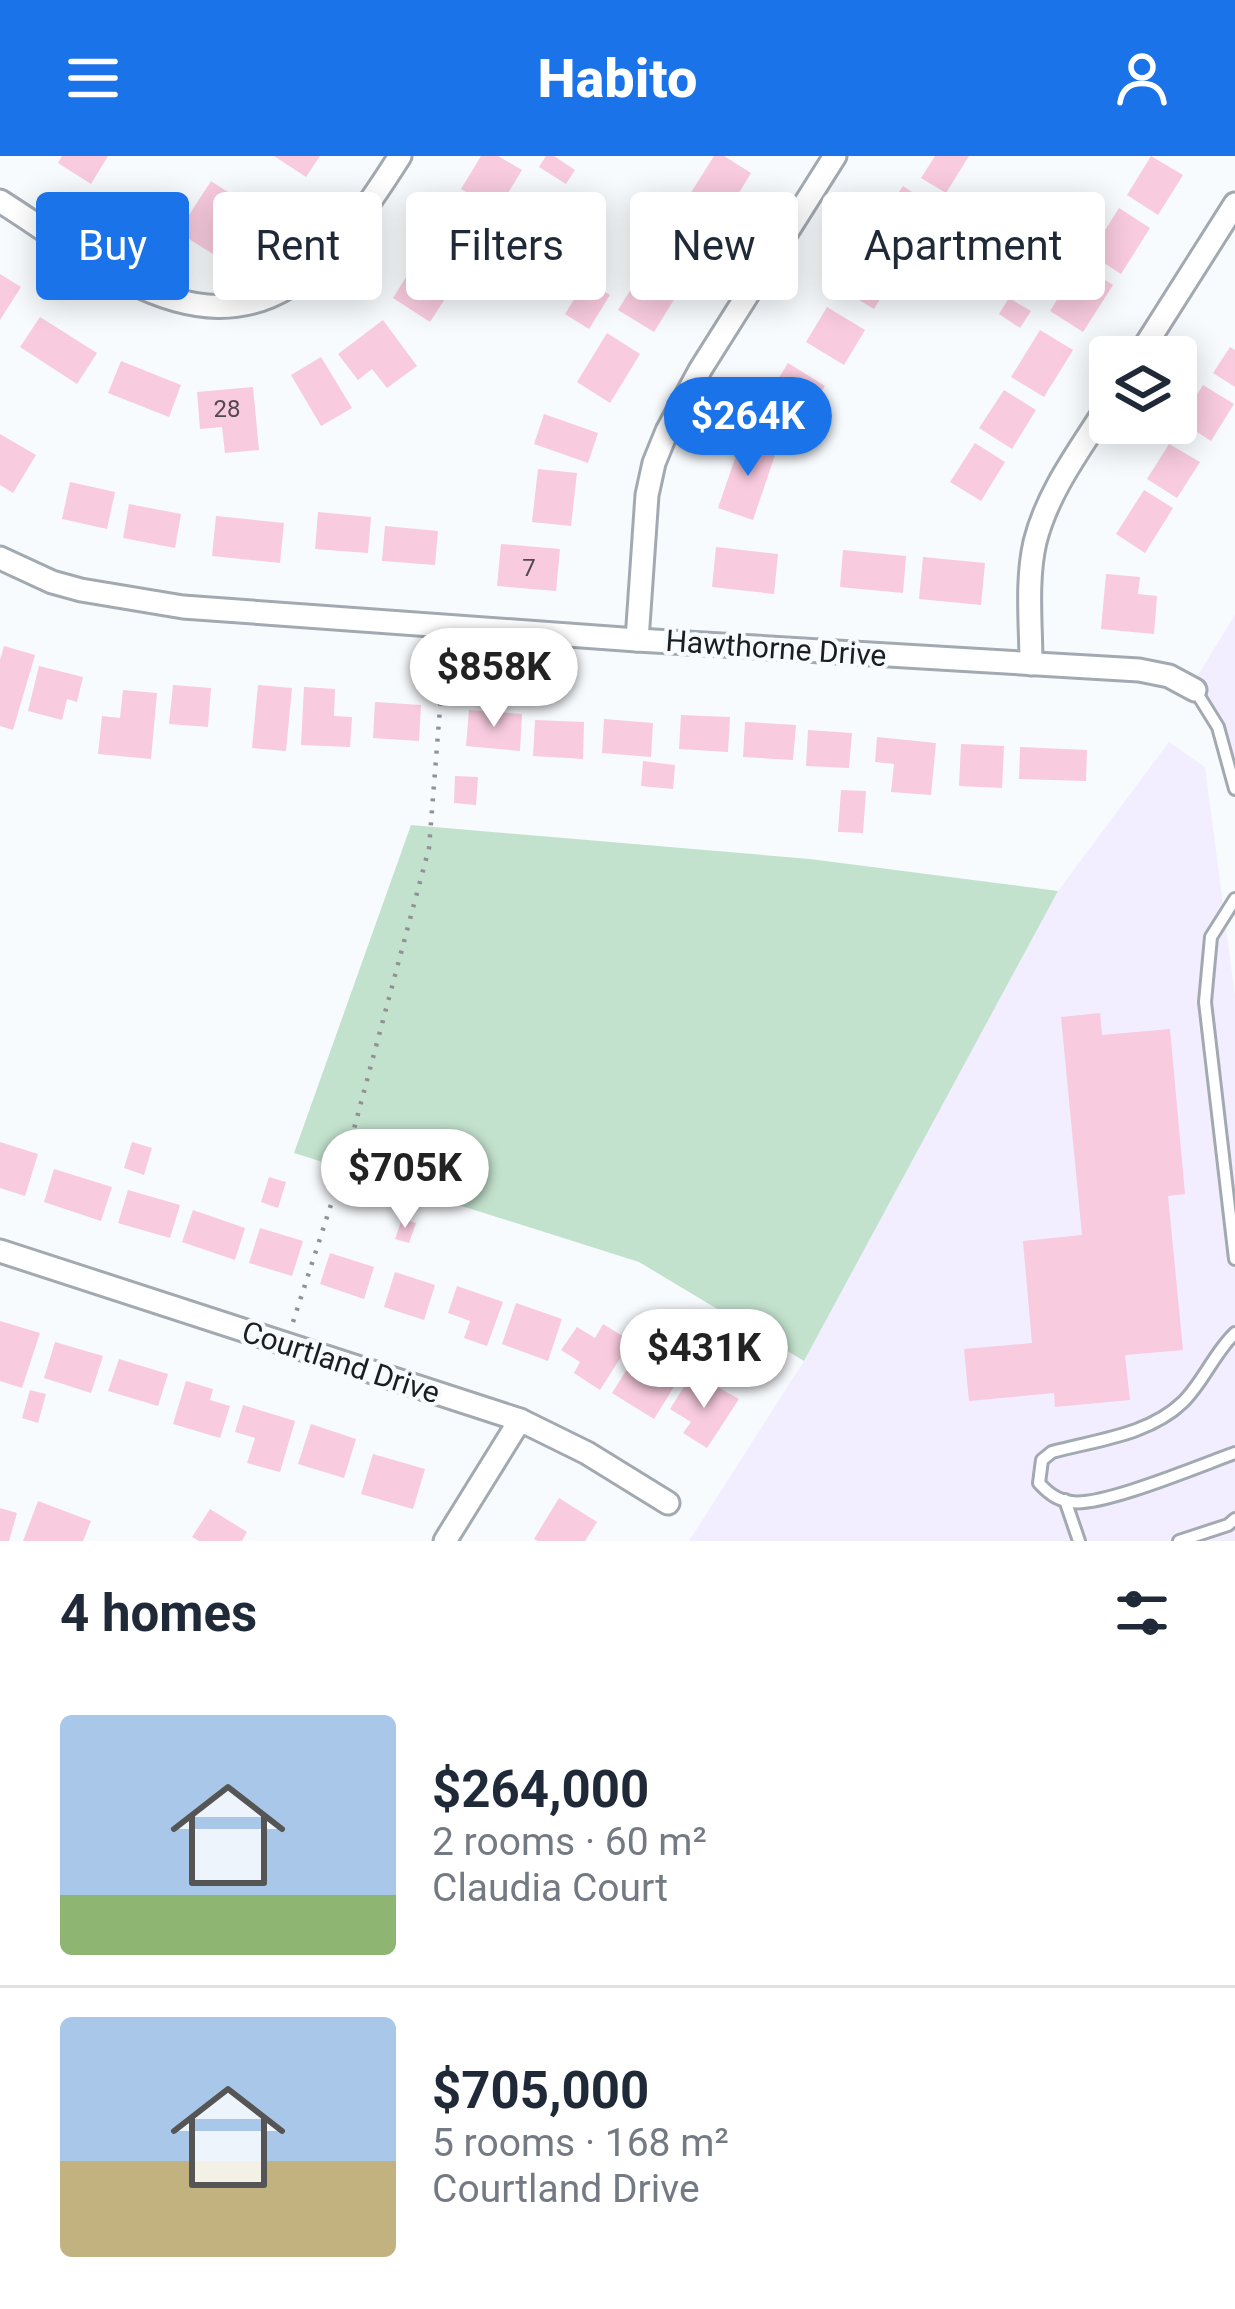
<!DOCTYPE html>
<meta charset="utf-8">
<style>
:root{--surface:#fff;--page:#f2f2f3;--text:#1f2937;--muted:#747a83;--line:#e0e1e3;--accent:#1a73e8}
body{margin:0;font-family:Roboto,sans-serif;background:var(--page);color:var(--text);height:100vh;display:flex;flex-direction:column;font-size:45px;white-space:nowrap}
*{box-sizing:border-box;margin:0}
p{font-size:39px;color:var(--muted)}
.icon{flex:none;width:66px;height:66px;fill:none;stroke:currentColor;stroke-width:2;stroke-linecap:round;stroke-linejoin:round}
.map{position:relative;height:1385px;overflow:hidden}
.details{display:flex;flex-direction:column;background:var(--surface);flex:1}
.details>*{flex:none}
.top-card{position:absolute;left:36px;top:36px;width:1164px;height:108px;display:flex;gap:24px}
.buttons{position:absolute;left:1089px;top:180px;display:grid;gap:24px}
.buttons a{display:grid;place-items:center;width:108px;height:108px;border-radius:12px;background:var(--surface);box-shadow:0 6px 30px #0003;font-size:60px}
.price{position:absolute;translate:-50% -102px;padding:0 27px;border-radius:42px;background:#fff;color:#222;font-size:39px;line-height:78px;filter:drop-shadow(0 3px 6px #0008)}
.price::after{content:'';position:absolute;left:50%;top:72px;width:36px;height:27px;margin-left:-18px;background:inherit;clip-path:polygon(0 0,100% 0,50% 100%)}
.price.on{background:var(--accent);color:#fff}
ul{padding:0;list-style:none}
li{display:flex;align-items:center;gap:36px;height:300px;padding:0 60px}
li+li{border-top:3px solid var(--line)}
li span{display:grid;place-items:center;flex:none;width:336px;height:240px;border-radius:12px;color:#555}
li>.icon{margin-inline-start:auto}
span .icon{width:144px;height:144px;fill:#fffc;stroke-width:1}
li b{font-size:51px}
h2{display:flex;justify-content:space-between;align-items:center;height:144px;padding:0 60px;font-size:51px}
.tag{padding:0 42px;border-radius:12px;background:var(--surface);box-shadow:0 6px 30px #0003;font-size:42px;line-height:108px}
.tag.on{background:var(--accent);color:#fff}
header{display:flex;justify-content:space-between;align-items:center;height:156px;padding:0 60px;background:var(--accent);color:#fff;font-size:54px;font-weight:800}
.map>svg:first-child{display:block}
.education{fill:#f2edff}
.green{fill:#c3e2ce}
.building{fill:#f8cbde}
.lines{fill:none;stroke-linecap:round;stroke-linejoin:round}
.service-casing{stroke:#a2a9b0;stroke-width:16}
.minor-casing{stroke:#a2a9b0;stroke-width:27}
.path{stroke:#8f9194;stroke-width:4.5;stroke-dasharray:3 9;stroke-linecap:butt}
.service{stroke:#fff;stroke-width:10}
.minor{stroke:#fff;stroke-width:21}
.labels{text-anchor:middle;dominant-baseline:central;stroke-width:9;stroke-linejoin:round;paint-order:stroke}
.number-label{font-size:24px;fill:#524850}
.street-label{font-size:30px;fill:#1b1d20;stroke:#f8fbfe}
</style>
<header><svg class="icon" aria-label="menu" viewBox="0 0 24 24"><path d="M4 6h16M4 12h16M4 18h16"/></svg>Habito<svg class="icon" aria-label="person" viewBox="0 0 24 24"><circle cx="12" cy="8" r="4"/><path d="M4 21q1-7 8-7t8 7"/></svg></header>
<div class="map">
<svg width="1235" height="1385" viewBox="0 0 1235 1385">
<rect width="100%" height="100%" fill="#f8fbfe"/>
<g class="education">
<path d="M 1235,459 L 1235,606 L 1205,542 L 1190,532 Z"/>
<path d="M 1169,586 L 1205,611 L 1235,840 L 1235,1385 L 689,1385 L 804,1205 L 1058,735 Z"/>
</g>
<path class="green" d="M 411,669 L 810,703 L 1058,735 L 804,1205 L 639,1106 L 294,997 Z"/>
<g class="building">
<path d="M 62,0 L 108,0 L 91,28 L 58,7 Z"/>
<path d="M 274,0 L 320,0 L 306,21 Z"/>
<path d="M 481,0 L 498,0 L 522,14 L 497,55 L 461,33 Z"/>
<path d="M 546,0 L 554,0 L 575,14 L 566,28 L 539,11 Z"/>
<path d="M 714,0 L 724,0 L 751,17 L 725,60 L 690,38 Z"/>
<path d="M 935,0 L 969,0 L 946,37 L 921,22 Z"/>
<path d="M 1151,0 L 1183,19 L 1158,59 L 1127,39 Z"/>
<path d="M 211,25 L 274,66 L 256,95 L 229,79 L 216,100 L 178,76 Z"/>
<path d="M 903,30 L 929,47 L 900,92 L 874,75 Z"/>
<path d="M 1119,52 L 1150,72 L 1121,118 L 1090,98 Z"/>
<path d="M 683,55 L 717,76 L 693,115 L 659,93 Z"/>
<path d="M 456,58 L 487,77 L 461,118 L 430,99 Z"/>
<path d="M 866,93 L 898,113 L 874,153 L 841,133 Z"/>
<path d="M 416,105 L 454,129 L 430,166 L 393,142 Z"/>
<path d="M 1080,108 L 1113,129 L 1083,176 L 1050,155 Z"/>
<path d="M 644,112 L 680,134 L 654,176 L 618,154 Z"/>
<path d="M 0,118 L 21,131 L 0,164 Z"/>
<path d="M 586,124 L 610,139 L 589,173 L 565,158 Z"/>
<path d="M 1009,142 L 1031,155 L 1020,172 L 999,158 Z"/>
<path d="M 827,151 L 865,174 L 844,209 L 806,186 Z"/>
<path d="M 40,161 L 97,197 L 77,228 L 20,191 Z"/>
<path d="M 383,164 L 417,210 L 387,232 L 372,213 L 358,224 L 338,198 Z"/>
<path d="M 1040,174 L 1073,194 L 1044,241 L 1011,221 Z"/>
<path d="M 607,177 L 640,198 L 610,247 L 577,226 Z"/>
<path d="M 1230,191 L 1235,194 L 1235,231 L 1213,217 Z"/>
<path d="M 321,201 L 352,252 L 321,270 L 291,219 Z"/>
<path d="M 121,205 L 181,229 L 169,261 L 108,237 Z"/>
<path d="M 788,207 L 825,230 L 794,279 L 757,257 Z"/>
<path d="M 1203,229 L 1234,248 L 1211,285 L 1180,265 Z"/>
<path d="M 253,231 L 259,294 L 225,297 L 222,271 L 200,273 L 197,236 Z"/>
<path d="M 1004,234 L 1036,254 L 1012,293 L 979,272 Z"/>
<path d="M 544,258 L 598,277 L 588,307 L 534,288 Z"/>
<path d="M 0,278 L 36,299 L 13,337 L 0,329 Z"/>
<path d="M 742,282 L 777,293 L 753,364 L 718,352 Z"/>
<path d="M 975,287 L 1005,306 L 981,345 L 950,326 Z"/>
<path d="M 1169,288 L 1200,306 L 1177,342 L 1147,323 Z"/>
<path d="M 538,313 L 577,317 L 571,370 L 532,366 Z"/>
<path d="M 70,326 L 115,336 L 107,373 L 62,363 Z"/>
<path d="M 1144,334 L 1173,352 L 1145,397 L 1116,378 Z"/>
<path d="M 129,348 L 181,358 L 175,392 L 123,382 Z"/>
<path d="M 318,356 L 371,361 L 368,397 L 315,393 Z"/>
<path d="M 216,360 L 284,367 L 280,407 L 212,400 Z"/>
<path d="M 385,370 L 438,375 L 435,409 L 382,405 Z"/>
<path d="M 501,388 L 560,393 L 556,435 L 497,430 Z"/>
<path d="M 716,391 L 778,398 L 774,438 L 712,431 Z"/>
<path d="M 843,394 L 906,400 L 903,437 L 840,431 Z"/>
<path d="M 923,401 L 985,407 L 981,449 L 919,443 Z"/>
<path d="M 1106,418 L 1140,421 L 1138,438 L 1157,440 L 1154,478 L 1101,473 Z"/>
<path d="M 4,490 L 35,499 L 13,574 L 0,570 L 0,504 Z"/>
<path d="M 39,510 L 83,521 L 77,546 L 67,543 L 62,564 L 28,555 Z"/>
<path d="M 173,529 L 211,532 L 208,571 L 169,568 Z"/>
<path d="M 258,529 L 292,532 L 286,595 L 252,592 Z"/>
<path d="M 304,531 L 335,533 L 334,560 L 352,561 L 350,591 L 301,589 Z"/>
<path d="M 123,534 L 157,537 L 151,603 L 98,598 L 102,560 L 120,562 Z"/>
<path d="M 375,546 L 421,549 L 419,585 L 373,582 Z"/>
<path d="M 469,554 L 522,558 L 520,595 L 466,590 Z"/>
<path d="M 681,559 L 730,561 L 728,596 L 679,593 Z"/>
<path d="M 604,563 L 653,567 L 651,601 L 602,597 Z"/>
<path d="M 535,564 L 584,566 L 583,603 L 533,600 Z"/>
<path d="M 745,566 L 796,569 L 793,604 L 743,601 Z"/>
<path d="M 808,574 L 852,577 L 849,612 L 806,610 Z"/>
<path d="M 877,581 L 936,587 L 931,639 L 891,636 L 894,608 L 875,606 Z"/>
<path d="M 961,588 L 1004,590 L 1002,632 L 959,630 Z"/>
<path d="M 1020,591 L 1087,594 L 1086,625 L 1019,623 Z"/>
<path d="M 643,605 L 675,609 L 673,633 L 641,630 Z"/>
<path d="M 455,620 L 478,621 L 476,649 L 454,647 Z"/>
<path d="M 841,634 L 866,635 L 863,677 L 838,676 Z"/>
<path d="M 1100,857 L 1102,879 L 1170,873 L 1185,1038 L 1168,1040 L 1183,1194 L 1125,1199 L 1130,1244 L 1055,1251 L 1054,1237 L 969,1245 L 964,1193 L 1032,1187 L 1023,1085 L 1082,1079 L 1061,861 Z"/>
<path d="M 0,986 L 38,998 L 25,1040 L 0,1032 Z"/>
<path d="M 132,986 L 152,992 L 144,1019 L 124,1012 Z"/>
<path d="M 54,1013 L 112,1031 L 101,1065 L 44,1046 Z"/>
<path d="M 269,1021 L 286,1026 L 278,1052 L 261,1046 Z"/>
<path d="M 128,1034 L 180,1049 L 170,1082 L 118,1067 Z"/>
<path d="M 193,1054 L 245,1072 L 235,1104 L 182,1086 Z"/>
<path d="M 402,1063 L 416,1067 L 409,1087 L 395,1083 Z"/>
<path d="M 260,1072 L 303,1085 L 292,1120 L 249,1107 Z"/>
<path d="M 330,1097 L 374,1111 L 364,1143 L 320,1128 Z"/>
<path d="M 395,1116 L 435,1129 L 424,1164 L 384,1151 Z"/>
<path d="M 457,1130 L 503,1146 L 487,1190 L 464,1182 L 470,1165 L 448,1157 Z"/>
<path d="M 516,1147 L 562,1163 L 548,1205 L 502,1188 Z"/>
<path d="M 0,1165 L 40,1177 L 22,1232 L 0,1225 Z"/>
<path d="M 603,1168 L 631,1185 L 600,1234 L 574,1217 L 580,1206 L 561,1194 L 577,1171 L 595,1182 Z"/>
<path d="M 55,1186 L 103,1200 L 91,1237 L 44,1222 Z"/>
<path d="M 658,1195 L 685,1213 L 654,1263 L 612,1237 L 629,1210 L 644,1219 Z"/>
<path d="M 119,1203 L 168,1218 L 158,1250 L 108,1235 Z"/>
<path d="M 186,1225 L 213,1233 L 210,1244 L 230,1250 L 220,1282 L 173,1268 Z"/>
<path d="M 687,1226 L 706,1238 L 712,1228 L 739,1243 L 707,1292 L 683,1277 L 691,1266 L 670,1253 Z"/>
<path d="M 30,1234 L 46,1238 L 38,1267 L 22,1262 Z"/>
<path d="M 243,1249 L 295,1265 L 280,1316 L 247,1307 L 255,1282 L 235,1276 Z"/>
<path d="M 311,1268 L 356,1283 L 344,1322 L 298,1308 Z"/>
<path d="M 373,1298 L 425,1313 L 413,1353 L 361,1338 Z"/>
<path d="M 559,1342 L 597,1366 L 585,1385 L 538,1385 L 534,1383 Z"/>
<path d="M 38,1345 L 91,1365 L 83,1385 L 23,1385 Z"/>
<path d="M 0,1352 L 17,1357 L 9,1385 L 0,1385 Z"/>
<path d="M 210,1353 L 247,1376 L 242,1385 L 199,1385 L 192,1381 Z"/>
</g>
<g class="lines">
<g class="service-casing">
<g id="service">
<path d="M 1195,534 L 1218,571 L 1235,633"/>
<path d="M 1235,743 L 1211,781 L 1205,846 L 1235,1103"/>
<path d="M 1235,1177 C 1214,1197 1204,1225 1183,1246 C 1149,1279 1096,1284 1052,1296 L 1042,1304 L 1039,1327 C 1048,1337 1057,1344 1071,1346 C 1102,1351 1201,1309 1235,1297"/>
<path d="M 1065,1344 L 1079,1385"/>
<path d="M 1179,1385 L 1228,1369 L 1235,1363"/>
</g>
</g>
<g class="minor-casing">
<g id="minor">
<path d="M 0,45 C 41,71 83,102 126,124 C 266,196 330,110 400,0"/>
<path d="M 1138,201 L 1235,48"/>
<path d="M 0,402 L 52,426 L 81,434 L 183,451 L 637,484 L 1139,514 L 1169,520 L 1195,534"/>
<path d="M 637,484 L 647,339 L 654,307 L 667,275 L 700,214 L 835,0"/>
<path d="M 1031,508 C 1031,469 1026,425 1035,386 C 1048,334 1082,291 1110,246"/>
<path d="M 0,1095 L 520,1264 L 587,1297 L 668,1347"/>
<path d="M 445,1385 L 520,1264"/>
</g>
</g>
<path class="path" d="M 293,1166 L 347,999 L 429,692 L 444,501"/>
<use href="#service" class="service"/>
<use href="#minor" class="minor"/>
</g>
<g class="labels">
<g class="number-label">
<text x="227" y="253">28</text>
<text x="529" y="412">7</text>
</g>
<g class="street-label">
<text transform="translate(776 492) rotate(4)">Hawthorne Drive</text>
<text transform="translate(341 1206) rotate(18)">Courtland Drive</text>
</g>
</g>
</svg>
<div class="buttons">
<a><svg class="icon" aria-label="layers" viewBox="0 0 24 24"><path d="M12 4l9 5-9 5-9-5zM3 14l9 5 9-5"/></svg></a>
</div>
<b class="price on" style="left:748px;top:323px">$264K</b>
<b class="price" style="left:494px;top:574px">$858K</b>
<b class="price" style="left:405px;top:1075px">$705K</b>
<b class="price" style="left:704px;top:1255px">$431K</b>
<div class="top-card">
<a class="tag on">Buy</a>
<a class="tag">Rent</a>
<a class="tag">Filters</a>
<a class="tag">New</a>
<a class="tag">Apartment</a>
</div>
</div>
<section class="details">
<h2>4 homes<svg class="icon" aria-label="filters" viewBox="0 0 24 24"><path d="M4 7h16M4 17h16"/><circle cx="9" cy="7" r="2"/><circle cx="15" cy="17" r="2"/></svg></h2>
<ul>
<li><span style="background:linear-gradient(#a9c7e8 75%,#8fb573 0)"><svg class="icon" aria-label="home" viewBox="0 0 24 24"><path d="M3 11l9-7 9 7M6 9v11h12V9"/></svg></span><div><b>$264,000</b><p>2 rooms · 60 m²</p><p>Claudia Court</p></div></li>
<li><span style="background:linear-gradient(#a9c7e8 60%,#c2b280 0)"><svg class="icon" aria-label="home" viewBox="0 0 24 24"><path d="M3 11l9-7 9 7M6 9v11h12V9"/></svg></span><div><b>$705,000</b><p>5 rooms · 168 m²</p><p>Courtland Drive</p></div></li>
</ul>
</section>
